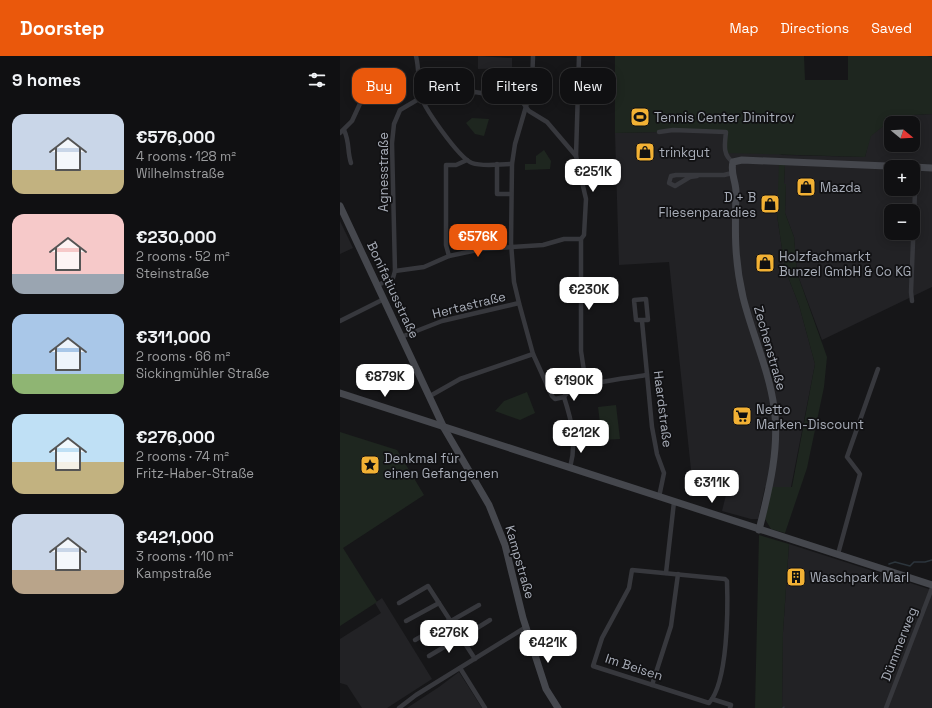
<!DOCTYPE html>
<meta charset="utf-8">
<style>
:root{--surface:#101012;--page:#19191b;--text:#f1f3f6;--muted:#9c9d9f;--line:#303032;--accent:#ea580c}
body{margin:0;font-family:"Space Grotesk",sans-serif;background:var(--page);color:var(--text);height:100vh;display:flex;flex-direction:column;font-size:15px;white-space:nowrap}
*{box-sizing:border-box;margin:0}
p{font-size:13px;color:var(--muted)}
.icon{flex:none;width:22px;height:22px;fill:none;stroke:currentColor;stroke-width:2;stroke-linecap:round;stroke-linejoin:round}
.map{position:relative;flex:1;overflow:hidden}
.drawer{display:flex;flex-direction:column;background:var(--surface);width:340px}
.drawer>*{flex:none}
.guide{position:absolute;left:12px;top:12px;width:380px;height:36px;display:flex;gap:8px}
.needle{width:26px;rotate:108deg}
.buttons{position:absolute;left:544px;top:60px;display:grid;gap:8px}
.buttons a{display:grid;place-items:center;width:36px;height:36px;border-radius:8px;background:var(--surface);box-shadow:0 2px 10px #0003,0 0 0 1px var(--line);font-size:20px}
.price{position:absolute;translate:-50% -34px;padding:0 9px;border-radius:8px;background:#fff;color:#222;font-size:13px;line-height:26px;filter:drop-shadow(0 1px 2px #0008)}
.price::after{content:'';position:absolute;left:50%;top:24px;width:12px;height:9px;margin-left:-6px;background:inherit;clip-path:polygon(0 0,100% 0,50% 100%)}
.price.selected{background:var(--accent);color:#fff}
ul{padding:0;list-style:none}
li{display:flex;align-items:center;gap:12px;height:100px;padding:0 12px}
li span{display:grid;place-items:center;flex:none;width:112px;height:80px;border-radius:12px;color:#555}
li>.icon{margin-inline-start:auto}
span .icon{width:48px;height:48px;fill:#fffc;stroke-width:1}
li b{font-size:17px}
h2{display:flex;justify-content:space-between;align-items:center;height:48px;padding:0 12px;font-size:17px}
.tag{padding:0 14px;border-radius:12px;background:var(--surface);box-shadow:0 2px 10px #0003,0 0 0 1px var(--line);font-size:14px;line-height:36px}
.tag.selected{background:var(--accent);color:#fff}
header{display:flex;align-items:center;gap:24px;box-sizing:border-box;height:56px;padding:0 20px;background:var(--accent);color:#fff}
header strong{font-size:19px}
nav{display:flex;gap:22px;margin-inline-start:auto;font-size:14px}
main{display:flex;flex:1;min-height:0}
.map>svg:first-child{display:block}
.built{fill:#222225;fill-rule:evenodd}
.green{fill:#1e261f}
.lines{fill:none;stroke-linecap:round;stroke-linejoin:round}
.stream{stroke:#2c353c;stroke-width:1.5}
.street{stroke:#37383d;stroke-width:4.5}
.secondary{stroke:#45474d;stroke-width:7}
.labels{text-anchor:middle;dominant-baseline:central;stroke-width:3.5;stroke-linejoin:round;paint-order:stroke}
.poi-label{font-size:13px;fill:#a8adb8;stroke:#111113;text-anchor:start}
.street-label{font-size:13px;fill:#a8adb8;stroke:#111113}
</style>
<header>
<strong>Doorstep</strong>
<nav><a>Map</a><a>Directions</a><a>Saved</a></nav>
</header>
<main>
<section class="drawer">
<h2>9 homes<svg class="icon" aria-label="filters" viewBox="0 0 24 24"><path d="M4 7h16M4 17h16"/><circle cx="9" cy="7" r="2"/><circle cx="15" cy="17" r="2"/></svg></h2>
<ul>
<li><span style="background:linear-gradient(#c9d6e8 70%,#c2b280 0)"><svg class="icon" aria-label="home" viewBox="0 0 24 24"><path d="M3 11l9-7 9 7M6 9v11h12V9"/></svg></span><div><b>€576,000</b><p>4 rooms · 128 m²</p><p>Wilhelmstraße</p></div></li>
<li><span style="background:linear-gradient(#f6c9c9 75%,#9aa5b1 0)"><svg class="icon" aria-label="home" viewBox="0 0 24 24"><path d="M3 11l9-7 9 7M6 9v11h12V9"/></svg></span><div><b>€230,000</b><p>2 rooms · 52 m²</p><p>Steinstraße</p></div></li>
<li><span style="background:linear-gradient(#a9c7e8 75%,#8fb573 0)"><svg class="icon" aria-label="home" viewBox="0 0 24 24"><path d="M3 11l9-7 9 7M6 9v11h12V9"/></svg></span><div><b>€311,000</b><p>2 rooms · 66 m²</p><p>Sickingmühler Straße</p></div></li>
<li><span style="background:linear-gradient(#bfe0f5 60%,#c2b280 0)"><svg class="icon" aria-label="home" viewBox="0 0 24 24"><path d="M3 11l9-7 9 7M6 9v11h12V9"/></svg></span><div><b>€276,000</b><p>2 rooms · 74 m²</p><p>Fritz-Haber-Straße</p></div></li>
<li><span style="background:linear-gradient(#c9d6e8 70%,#b9a48a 0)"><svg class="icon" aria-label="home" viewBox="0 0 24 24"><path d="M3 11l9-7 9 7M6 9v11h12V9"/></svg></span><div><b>€421,000</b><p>3 rooms · 110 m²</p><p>Kampstraße</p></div></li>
</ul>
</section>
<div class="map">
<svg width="592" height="652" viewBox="0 0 592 652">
<rect width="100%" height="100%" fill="#161618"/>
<g class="built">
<path d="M 138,0 L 172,2 L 172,12 L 138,13 Z"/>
<path d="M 592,58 L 592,231 L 482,284 L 457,217 L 454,181 L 445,157 L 446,129 L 444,128 L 445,108 L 437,159 L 445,213 L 459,249 L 475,308 L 451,431 L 425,431 L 418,463 L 411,463 L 382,455 L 389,427 L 352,423 L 329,206 L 279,209 L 275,77 L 319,76 L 333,74 L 386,76 L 442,99 L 525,101 L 530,80 L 556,60 ZM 551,67 L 573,67 L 573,89 L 551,89 ZM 551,111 L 573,111 L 573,133 L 551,133 ZM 551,155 L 573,155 L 573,177 L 551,177 Z"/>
<path d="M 0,165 L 13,192 L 0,198 Z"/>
<path d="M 449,488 L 592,534 L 592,652 L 442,652 L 443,576 Z"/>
<path d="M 42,542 L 92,623 L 47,652 L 22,652 L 7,629 L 0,627 L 0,583 L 41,557 L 35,547 Z"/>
<path d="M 119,616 L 142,652 L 67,652 L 99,631 Z"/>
</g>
<g class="green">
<path d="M 275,0 L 464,0 L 465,24 L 508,24 L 508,0 L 587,0 L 592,1 L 592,58 L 556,60 L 531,80 L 525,101 L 385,97 L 386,77 L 333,74 L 319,76 L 275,77 Z"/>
<path d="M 132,62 L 149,63 L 144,80 L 135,78 L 126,67 Z"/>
<path d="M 204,94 L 211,105 L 210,113 L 185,114 L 185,108 L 196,108 L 196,100 Z"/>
<path d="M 439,108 L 445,108 L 444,128 L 446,128 L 445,157 L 454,181 L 457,217 L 487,301 L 484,331 L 467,412 L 445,477 L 431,473 L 425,463 L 432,431 L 452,431 L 475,308 L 459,249 L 445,213 L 437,159 Z"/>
<path d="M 187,336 L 195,357 L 180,364 L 155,355 L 164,345 Z"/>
<path d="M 276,349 L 280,383 L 262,384 L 258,351 Z"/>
<path d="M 0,376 L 57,394 L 84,439 L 3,492 L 37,546 L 0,570 Z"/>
<path d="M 419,479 L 449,488 L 443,576 L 442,652 L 415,652 Z"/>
</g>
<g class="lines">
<g class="stream">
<path d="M 549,508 L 555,506 L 570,510 L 574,506 L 585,506 L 592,504"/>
<path d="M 443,652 L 444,651"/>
</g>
<g class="street">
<path d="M 76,0 C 79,12 78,24 80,37 C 82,50 119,102 132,107 C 143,111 160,108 172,108"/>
<path d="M 193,0 L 192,30 L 175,88 L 172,108 L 171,187 L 174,226 L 179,247 L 193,298 L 212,340 L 215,343 L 224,341 C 232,366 237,386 230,412"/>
<path d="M 239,0 L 236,100 L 246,143 L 244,179 L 241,183 L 241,295 L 246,328"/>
<path d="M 4,74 C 10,87 7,95 11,107"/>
<path d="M 319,76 L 333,74 L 386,76 C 385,87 382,99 393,106"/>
<path d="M 0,77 L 12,65 L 24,39 L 33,38"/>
<path d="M 157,108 L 157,138 L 171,138"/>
<path d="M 116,109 L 127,104"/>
<path d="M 357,120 L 350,121 L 335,130 L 329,127 L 331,120 L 336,119 L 384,119 L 392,117"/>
<path d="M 109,200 L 106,189 L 106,109 L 115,109"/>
<path d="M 55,215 L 52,87 L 54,68 L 60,54 L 77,44 L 89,41 L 135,36 L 159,40 L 183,47 L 189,55 L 207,66 L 236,100"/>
<path d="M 38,229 L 53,222 L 55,215 L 84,211 L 109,200 L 142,193 L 203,189 L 224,183 L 241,183"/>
<path d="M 306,243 L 308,264 L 296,264 L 294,244 Z"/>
<path d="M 572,245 L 571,236 L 576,111"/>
<path d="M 0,265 L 44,243"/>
<path d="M 302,265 L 312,371 L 317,398 L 324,417 L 319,441"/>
<path d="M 61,281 L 102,265 L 179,247"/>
<path d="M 90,340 L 120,323 L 193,298"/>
<path d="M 224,341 C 231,327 290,322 307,319"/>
<path d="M 498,498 L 520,418 L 507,401 L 538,313"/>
<path d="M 292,514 L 385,523 L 387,525 C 388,553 388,626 369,647 L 253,610 L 262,582 L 289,532 Z"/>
<path d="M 326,517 L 334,446"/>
<path d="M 59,547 L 88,530 L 135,603"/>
<path d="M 66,565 L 99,547"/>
<path d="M 111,565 L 139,549"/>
<path d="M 121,582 L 150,564"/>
<path d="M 75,584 L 110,564"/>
<path d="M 89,600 L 121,581"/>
<path d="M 120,612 L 145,652"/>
<path d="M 312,629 L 331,570 L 338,518"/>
<path d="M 372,643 L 391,649 L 390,652"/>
<path d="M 59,652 L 76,639 L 186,571"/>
<path d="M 546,652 L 592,532"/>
</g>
<g class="secondary">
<path d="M 573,111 L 592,112"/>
<path d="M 0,150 L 104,372 L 149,449 L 165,489 L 183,562 L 206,633 L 218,652"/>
<path d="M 0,337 L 592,529"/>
<path d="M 419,474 C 429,434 440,392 434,351 C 429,314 412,278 403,241 C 394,203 395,174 396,136 C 396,125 390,117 393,106 L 402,104 L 571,111"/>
</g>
</g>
<defs>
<g id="stadium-square" transform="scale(1)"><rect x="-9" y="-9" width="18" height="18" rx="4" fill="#f2b134" stroke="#111113"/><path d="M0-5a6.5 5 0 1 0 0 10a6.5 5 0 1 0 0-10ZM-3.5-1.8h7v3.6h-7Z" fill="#111"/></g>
<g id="shop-square" transform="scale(1)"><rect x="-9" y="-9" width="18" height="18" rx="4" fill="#f2b134" stroke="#111113"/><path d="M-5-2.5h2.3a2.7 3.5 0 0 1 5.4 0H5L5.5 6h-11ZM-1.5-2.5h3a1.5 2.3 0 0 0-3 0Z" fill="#111"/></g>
<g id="supermarket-square" transform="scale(1)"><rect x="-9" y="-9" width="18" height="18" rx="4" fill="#f2b134" stroke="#111113"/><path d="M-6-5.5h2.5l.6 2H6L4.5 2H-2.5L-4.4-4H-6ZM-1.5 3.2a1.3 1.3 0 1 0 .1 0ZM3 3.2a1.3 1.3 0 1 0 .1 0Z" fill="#111"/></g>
<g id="sight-square" transform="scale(1)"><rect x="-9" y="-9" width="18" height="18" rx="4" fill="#f2b134" stroke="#111113"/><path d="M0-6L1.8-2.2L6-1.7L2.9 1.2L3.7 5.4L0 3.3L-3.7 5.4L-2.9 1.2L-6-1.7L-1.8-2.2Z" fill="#111"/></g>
<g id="building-square" transform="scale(1)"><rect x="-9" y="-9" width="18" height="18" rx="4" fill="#f2b134" stroke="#111113"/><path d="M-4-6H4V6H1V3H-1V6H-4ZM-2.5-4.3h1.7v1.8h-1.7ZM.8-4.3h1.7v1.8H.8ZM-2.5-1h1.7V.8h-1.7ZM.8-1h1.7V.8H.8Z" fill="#111"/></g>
</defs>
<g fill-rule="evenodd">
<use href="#stadium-square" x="300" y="61"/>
<use href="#shop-square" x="305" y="96"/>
<use href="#shop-square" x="466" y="131"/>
<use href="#shop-square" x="430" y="148"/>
<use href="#shop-square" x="425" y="207"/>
<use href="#supermarket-square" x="402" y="360"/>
<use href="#sight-square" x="30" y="409"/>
<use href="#building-square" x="456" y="521"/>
</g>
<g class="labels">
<g class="poi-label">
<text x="314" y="61">Tennis Center Dimitrov</text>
<text x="319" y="96">trinkgut</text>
<text x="480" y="131">Mazda</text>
<text x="416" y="141" text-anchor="end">D + B<tspan x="416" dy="15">Fliesenparadies</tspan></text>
<text x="439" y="200">Holzfachmarkt<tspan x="439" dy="15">Bunzel GmbH &amp; Co KG</tspan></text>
<text x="416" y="353">Netto<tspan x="416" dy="15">Marken-Discount</tspan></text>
<text x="44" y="402">Denkmal für<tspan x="44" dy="15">einen Gefangenen</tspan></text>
<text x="470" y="521">Waschpark Marl</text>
</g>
<g class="street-label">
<text transform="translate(43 116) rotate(-90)">Agnesstraße</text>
<text transform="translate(53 234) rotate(65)">Bonifatiusstraße</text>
<text transform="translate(129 249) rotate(-14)">Hertastraße</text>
<text transform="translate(430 292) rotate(74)">Zechenstraße</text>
<text transform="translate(323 353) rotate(83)">Haardstraße</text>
<text transform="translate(180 506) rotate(74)">Kampstraße</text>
<text transform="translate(559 588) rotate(-69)">Dümmerweg</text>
<text transform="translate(294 611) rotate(18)">Im Beisen</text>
</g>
</g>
</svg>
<div class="buttons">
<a><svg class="needle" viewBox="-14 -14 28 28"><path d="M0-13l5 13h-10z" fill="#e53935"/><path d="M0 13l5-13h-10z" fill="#9c9d9f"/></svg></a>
<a>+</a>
<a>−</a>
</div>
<b class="price" style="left:253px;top:137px">€251K</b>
<b class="price selected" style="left:138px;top:202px">€576K</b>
<b class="price" style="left:249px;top:255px">€230K</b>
<b class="price" style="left:45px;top:342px">€879K</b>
<b class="price" style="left:234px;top:346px">€190K</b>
<b class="price" style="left:241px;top:398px">€212K</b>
<b class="price" style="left:372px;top:448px">€311K</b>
<b class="price" style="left:109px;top:598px">€276K</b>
<b class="price" style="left:208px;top:608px">€421K</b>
<div class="guide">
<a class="tag selected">Buy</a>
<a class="tag">Rent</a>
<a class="tag">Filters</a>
<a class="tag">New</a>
</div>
</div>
</main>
